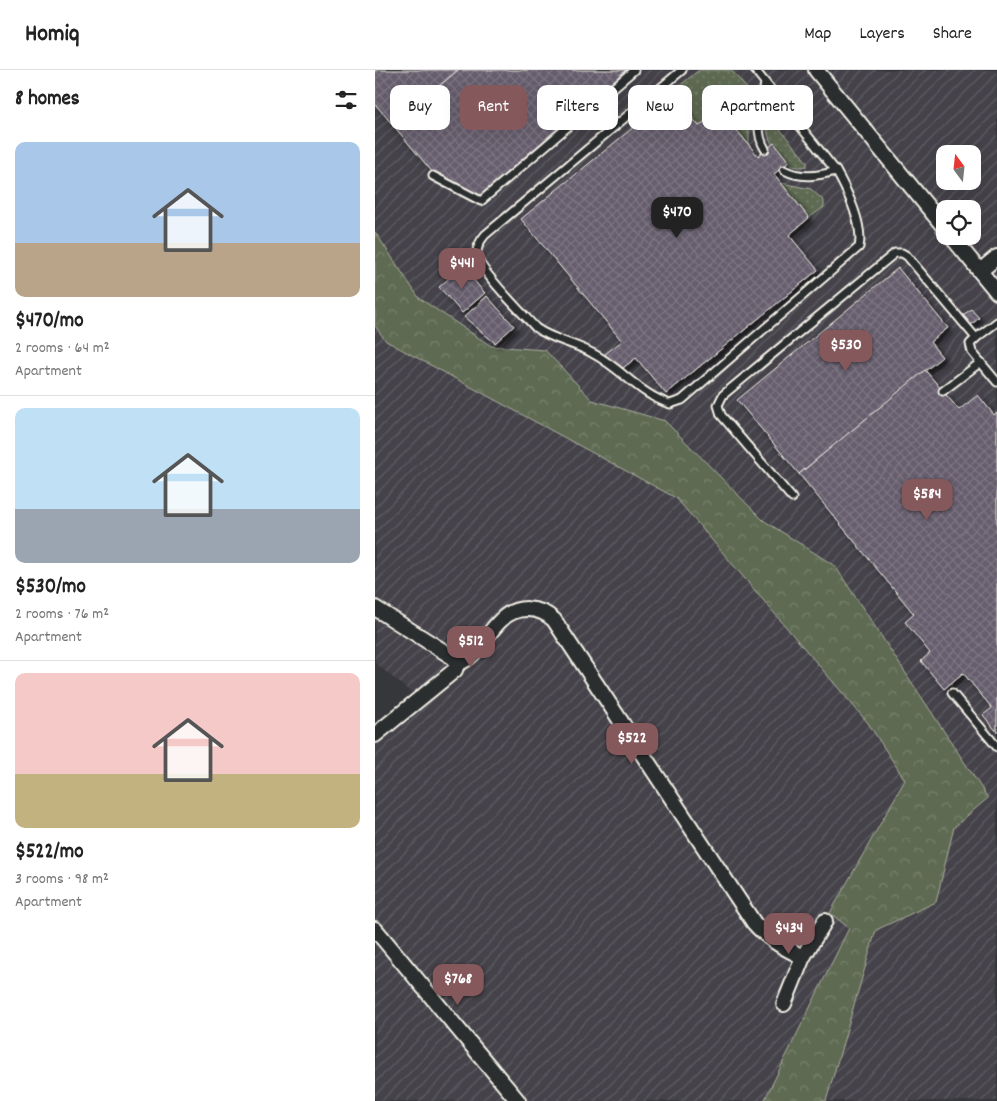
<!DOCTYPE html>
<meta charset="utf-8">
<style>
:root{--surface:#fff;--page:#f2f2f2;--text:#222;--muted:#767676;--line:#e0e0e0;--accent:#85585c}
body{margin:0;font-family:Dekko,sans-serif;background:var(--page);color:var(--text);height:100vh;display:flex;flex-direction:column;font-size:19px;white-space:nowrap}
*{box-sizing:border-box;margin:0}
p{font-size:16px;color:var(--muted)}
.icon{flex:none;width:28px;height:28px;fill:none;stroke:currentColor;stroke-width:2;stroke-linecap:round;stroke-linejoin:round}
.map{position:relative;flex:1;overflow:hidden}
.panel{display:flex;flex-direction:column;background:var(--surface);width:375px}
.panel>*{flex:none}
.guide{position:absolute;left:15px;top:15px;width:475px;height:45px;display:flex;gap:10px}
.needle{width:32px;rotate:345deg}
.fabs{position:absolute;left:561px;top:75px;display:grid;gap:10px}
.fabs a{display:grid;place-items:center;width:45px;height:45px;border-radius:10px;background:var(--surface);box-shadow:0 5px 20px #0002;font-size:25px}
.price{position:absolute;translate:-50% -42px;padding:0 11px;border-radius:10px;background:var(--accent);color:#fff;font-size:16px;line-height:32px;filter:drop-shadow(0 1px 2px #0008)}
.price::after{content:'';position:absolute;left:50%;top:30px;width:15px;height:11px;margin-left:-8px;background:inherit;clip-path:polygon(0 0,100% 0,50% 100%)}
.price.current{background:#222;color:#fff}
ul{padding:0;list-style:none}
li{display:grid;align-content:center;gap:10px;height:265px;padding:0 15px}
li+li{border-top:1px solid var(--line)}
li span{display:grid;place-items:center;height:155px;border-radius:10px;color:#555}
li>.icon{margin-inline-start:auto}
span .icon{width:90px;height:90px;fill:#fffc;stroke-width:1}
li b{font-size:21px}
h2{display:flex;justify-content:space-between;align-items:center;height:60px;padding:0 15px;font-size:21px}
.pill{padding:0 18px;border-radius:10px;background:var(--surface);box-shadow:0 5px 20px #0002;font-size:18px;line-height:45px}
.pill.current{background:var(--accent);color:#fff}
header{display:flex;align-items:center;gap:30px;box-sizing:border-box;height:70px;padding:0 25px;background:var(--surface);border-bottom:1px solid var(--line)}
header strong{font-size:24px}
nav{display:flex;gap:28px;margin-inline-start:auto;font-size:18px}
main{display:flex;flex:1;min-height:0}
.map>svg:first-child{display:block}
.industrial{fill:url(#industrial-furrows);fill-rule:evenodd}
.grass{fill:url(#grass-dots);stroke:#aaae9e}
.forest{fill:url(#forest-crowns);stroke:#aaae9e}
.building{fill:url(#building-cross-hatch);stroke:#f4f1e8;filter:url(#shadow)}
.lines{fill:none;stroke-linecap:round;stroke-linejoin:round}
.service-casing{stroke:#f4f1e8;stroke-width:11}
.minor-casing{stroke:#f4f1e8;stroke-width:18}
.service{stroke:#2a2d2e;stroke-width:7}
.minor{stroke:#2a2d2e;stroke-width:14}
</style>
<header>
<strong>Homiq</strong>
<nav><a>Map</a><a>Layers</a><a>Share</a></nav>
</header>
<main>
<section class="panel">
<h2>8 homes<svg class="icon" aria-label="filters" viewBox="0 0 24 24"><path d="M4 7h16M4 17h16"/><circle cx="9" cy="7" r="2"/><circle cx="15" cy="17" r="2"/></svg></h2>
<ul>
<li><span style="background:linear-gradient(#a9c7e8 65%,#b9a48a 0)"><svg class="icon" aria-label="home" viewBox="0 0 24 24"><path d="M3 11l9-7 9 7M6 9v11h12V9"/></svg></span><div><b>$470/mo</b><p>2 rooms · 64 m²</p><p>Apartment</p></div></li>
<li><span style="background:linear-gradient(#bfe0f5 65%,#9aa5b1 0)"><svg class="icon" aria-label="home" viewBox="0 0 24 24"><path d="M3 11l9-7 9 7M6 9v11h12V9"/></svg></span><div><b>$530/mo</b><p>2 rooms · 76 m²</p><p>Apartment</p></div></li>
<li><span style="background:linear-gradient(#f6c9c9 65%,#c2b280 0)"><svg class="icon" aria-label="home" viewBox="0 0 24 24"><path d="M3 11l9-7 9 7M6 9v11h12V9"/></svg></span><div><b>$522/mo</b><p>3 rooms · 98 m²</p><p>Apartment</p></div></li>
</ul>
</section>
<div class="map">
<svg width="622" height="1031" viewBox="0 0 622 1031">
<defs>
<pattern id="industrial-furrows" width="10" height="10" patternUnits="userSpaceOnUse" patternTransform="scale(1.25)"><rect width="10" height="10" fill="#44424a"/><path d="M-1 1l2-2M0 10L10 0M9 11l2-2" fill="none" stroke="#605e64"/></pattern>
<pattern id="grass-dots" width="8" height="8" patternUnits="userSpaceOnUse" patternTransform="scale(1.25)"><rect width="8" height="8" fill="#5f6b53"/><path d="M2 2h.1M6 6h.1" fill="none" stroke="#77816c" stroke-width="1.8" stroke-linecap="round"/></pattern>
<pattern id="forest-crowns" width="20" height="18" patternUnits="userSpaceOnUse" patternTransform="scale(1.25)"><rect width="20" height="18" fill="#5f6b53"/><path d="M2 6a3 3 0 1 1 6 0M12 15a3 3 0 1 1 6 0" fill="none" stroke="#77816c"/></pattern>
<pattern id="building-cross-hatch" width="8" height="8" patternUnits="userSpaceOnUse" patternTransform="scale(1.25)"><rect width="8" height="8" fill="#665d6d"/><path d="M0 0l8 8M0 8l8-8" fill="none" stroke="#7c7582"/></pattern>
<filter id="shadow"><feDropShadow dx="4.5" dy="4.5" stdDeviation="2.5" flood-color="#0009"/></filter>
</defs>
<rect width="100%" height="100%" fill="#36373b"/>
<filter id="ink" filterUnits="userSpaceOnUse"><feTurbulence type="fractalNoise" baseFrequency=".02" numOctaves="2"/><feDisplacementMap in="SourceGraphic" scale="10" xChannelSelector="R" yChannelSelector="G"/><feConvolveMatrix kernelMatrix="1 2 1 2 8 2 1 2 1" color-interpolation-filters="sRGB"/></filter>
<g filter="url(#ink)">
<path class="industrial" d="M 0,0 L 622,0 L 622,1031 L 0,1031 L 0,654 L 38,624 L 0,593 ZM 570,84 L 598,84 L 598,111 L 570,111 ZM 570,139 L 598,139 L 598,166 L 570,166 Z"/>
<g class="grass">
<path d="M 324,0 L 356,0 L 374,21 L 374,75 L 345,40 L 324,56 L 298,25 L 298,21 Z"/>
<path d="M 395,51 L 398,52 L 403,57 L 432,92 L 432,96 C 426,97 421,98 416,95 C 405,89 386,64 395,51 Z"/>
<path d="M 406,113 L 436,119 L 449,131 L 449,137 L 434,148 Z"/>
</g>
<path class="forest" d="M 0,162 L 44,228 L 116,276 L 170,280 L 217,330 L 290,351 L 388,450 L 460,496 L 613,728 L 579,757 L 561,832 L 501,860 L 451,1031 L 389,1031 L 474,858 L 455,843 L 530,710 L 493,653 L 301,428 L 11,271 L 0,256 Z"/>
<g class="building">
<path d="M 0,0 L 83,0 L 18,55 L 0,34 Z"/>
<path d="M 83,0 L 255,0 L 105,126 L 59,104 L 18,55 Z"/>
<path d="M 298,25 L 324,56 L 345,40 L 383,86 L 399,73 L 414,92 L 399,104 L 434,148 L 414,165 L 443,200 L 291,324 L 261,288 L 244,301 L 230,284 L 247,271 L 146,149 Z"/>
<path d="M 87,197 L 110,223 L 87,243 L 64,217 Z"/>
<path d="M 523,198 L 573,258 L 555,272 L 567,287 L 424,404 L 362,330 Z"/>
<path d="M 112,226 L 139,256 L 120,273 L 89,247 Z"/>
<path d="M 596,239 L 604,248 L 595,256 L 587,246 Z"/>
<path d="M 550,300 L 584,340 L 603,325 L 619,345 L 622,343 L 622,662 L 608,645 L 617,638 L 588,603 L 569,619 L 546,591 L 555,583 L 530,552 L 539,544 L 424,404 Z"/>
</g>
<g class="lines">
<g class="service-casing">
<g id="service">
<path d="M 307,0 L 110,165 C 105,171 101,178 102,186 C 105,201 148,244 161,258 C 178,270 199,273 217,283 C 245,297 265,325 295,334 L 307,330 L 484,177 C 489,156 472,120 461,101 L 380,0"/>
<path d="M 390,79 C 378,60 387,34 390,13"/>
<path d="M 409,100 C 426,109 443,106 461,101"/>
<path d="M 58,106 L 106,131 L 259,0"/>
<path d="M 622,252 L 601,268 L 595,274 L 597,282 L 622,312"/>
<path d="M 568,321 L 606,292"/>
<path d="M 417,428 L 346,345 L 343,335 L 348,325 L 520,183 L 527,183 L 532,186 L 601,268"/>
<path d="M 577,623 L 622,677"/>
</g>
</g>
<g class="minor-casing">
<g id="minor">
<path d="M 441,0 L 570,158"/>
<path d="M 576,166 L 622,222"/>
<path d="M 605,201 L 622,187"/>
<path d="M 0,538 L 79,588 L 82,594 L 80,600 L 0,665"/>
<path d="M 82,594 C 103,586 110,565 126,550 C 141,535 164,536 179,550 L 379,853 C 393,869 409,878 428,887"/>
<path d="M 0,859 L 143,1031"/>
<path d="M 409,934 L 428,887 L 450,851"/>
</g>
</g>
<use href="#service" class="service"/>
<use href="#minor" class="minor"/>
</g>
</g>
</svg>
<div class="fabs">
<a><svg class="needle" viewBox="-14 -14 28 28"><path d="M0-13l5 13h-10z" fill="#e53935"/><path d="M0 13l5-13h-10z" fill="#767676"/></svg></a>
<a><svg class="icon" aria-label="locate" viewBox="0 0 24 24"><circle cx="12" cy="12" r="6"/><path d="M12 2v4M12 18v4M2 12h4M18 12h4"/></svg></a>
</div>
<b class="price current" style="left:302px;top:169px">$470</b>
<b class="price" style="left:87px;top:220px">$441</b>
<b class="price" style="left:471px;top:302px">$530</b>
<b class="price" style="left:552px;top:451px">$584</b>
<b class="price" style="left:96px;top:598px">$512</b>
<b class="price" style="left:257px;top:695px">$522</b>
<b class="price" style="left:414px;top:885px">$434</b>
<b class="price" style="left:83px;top:936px">$768</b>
<div class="guide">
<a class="pill">Buy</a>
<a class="pill current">Rent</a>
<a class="pill">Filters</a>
<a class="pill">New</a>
<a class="pill">Apartment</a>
</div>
</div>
</main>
